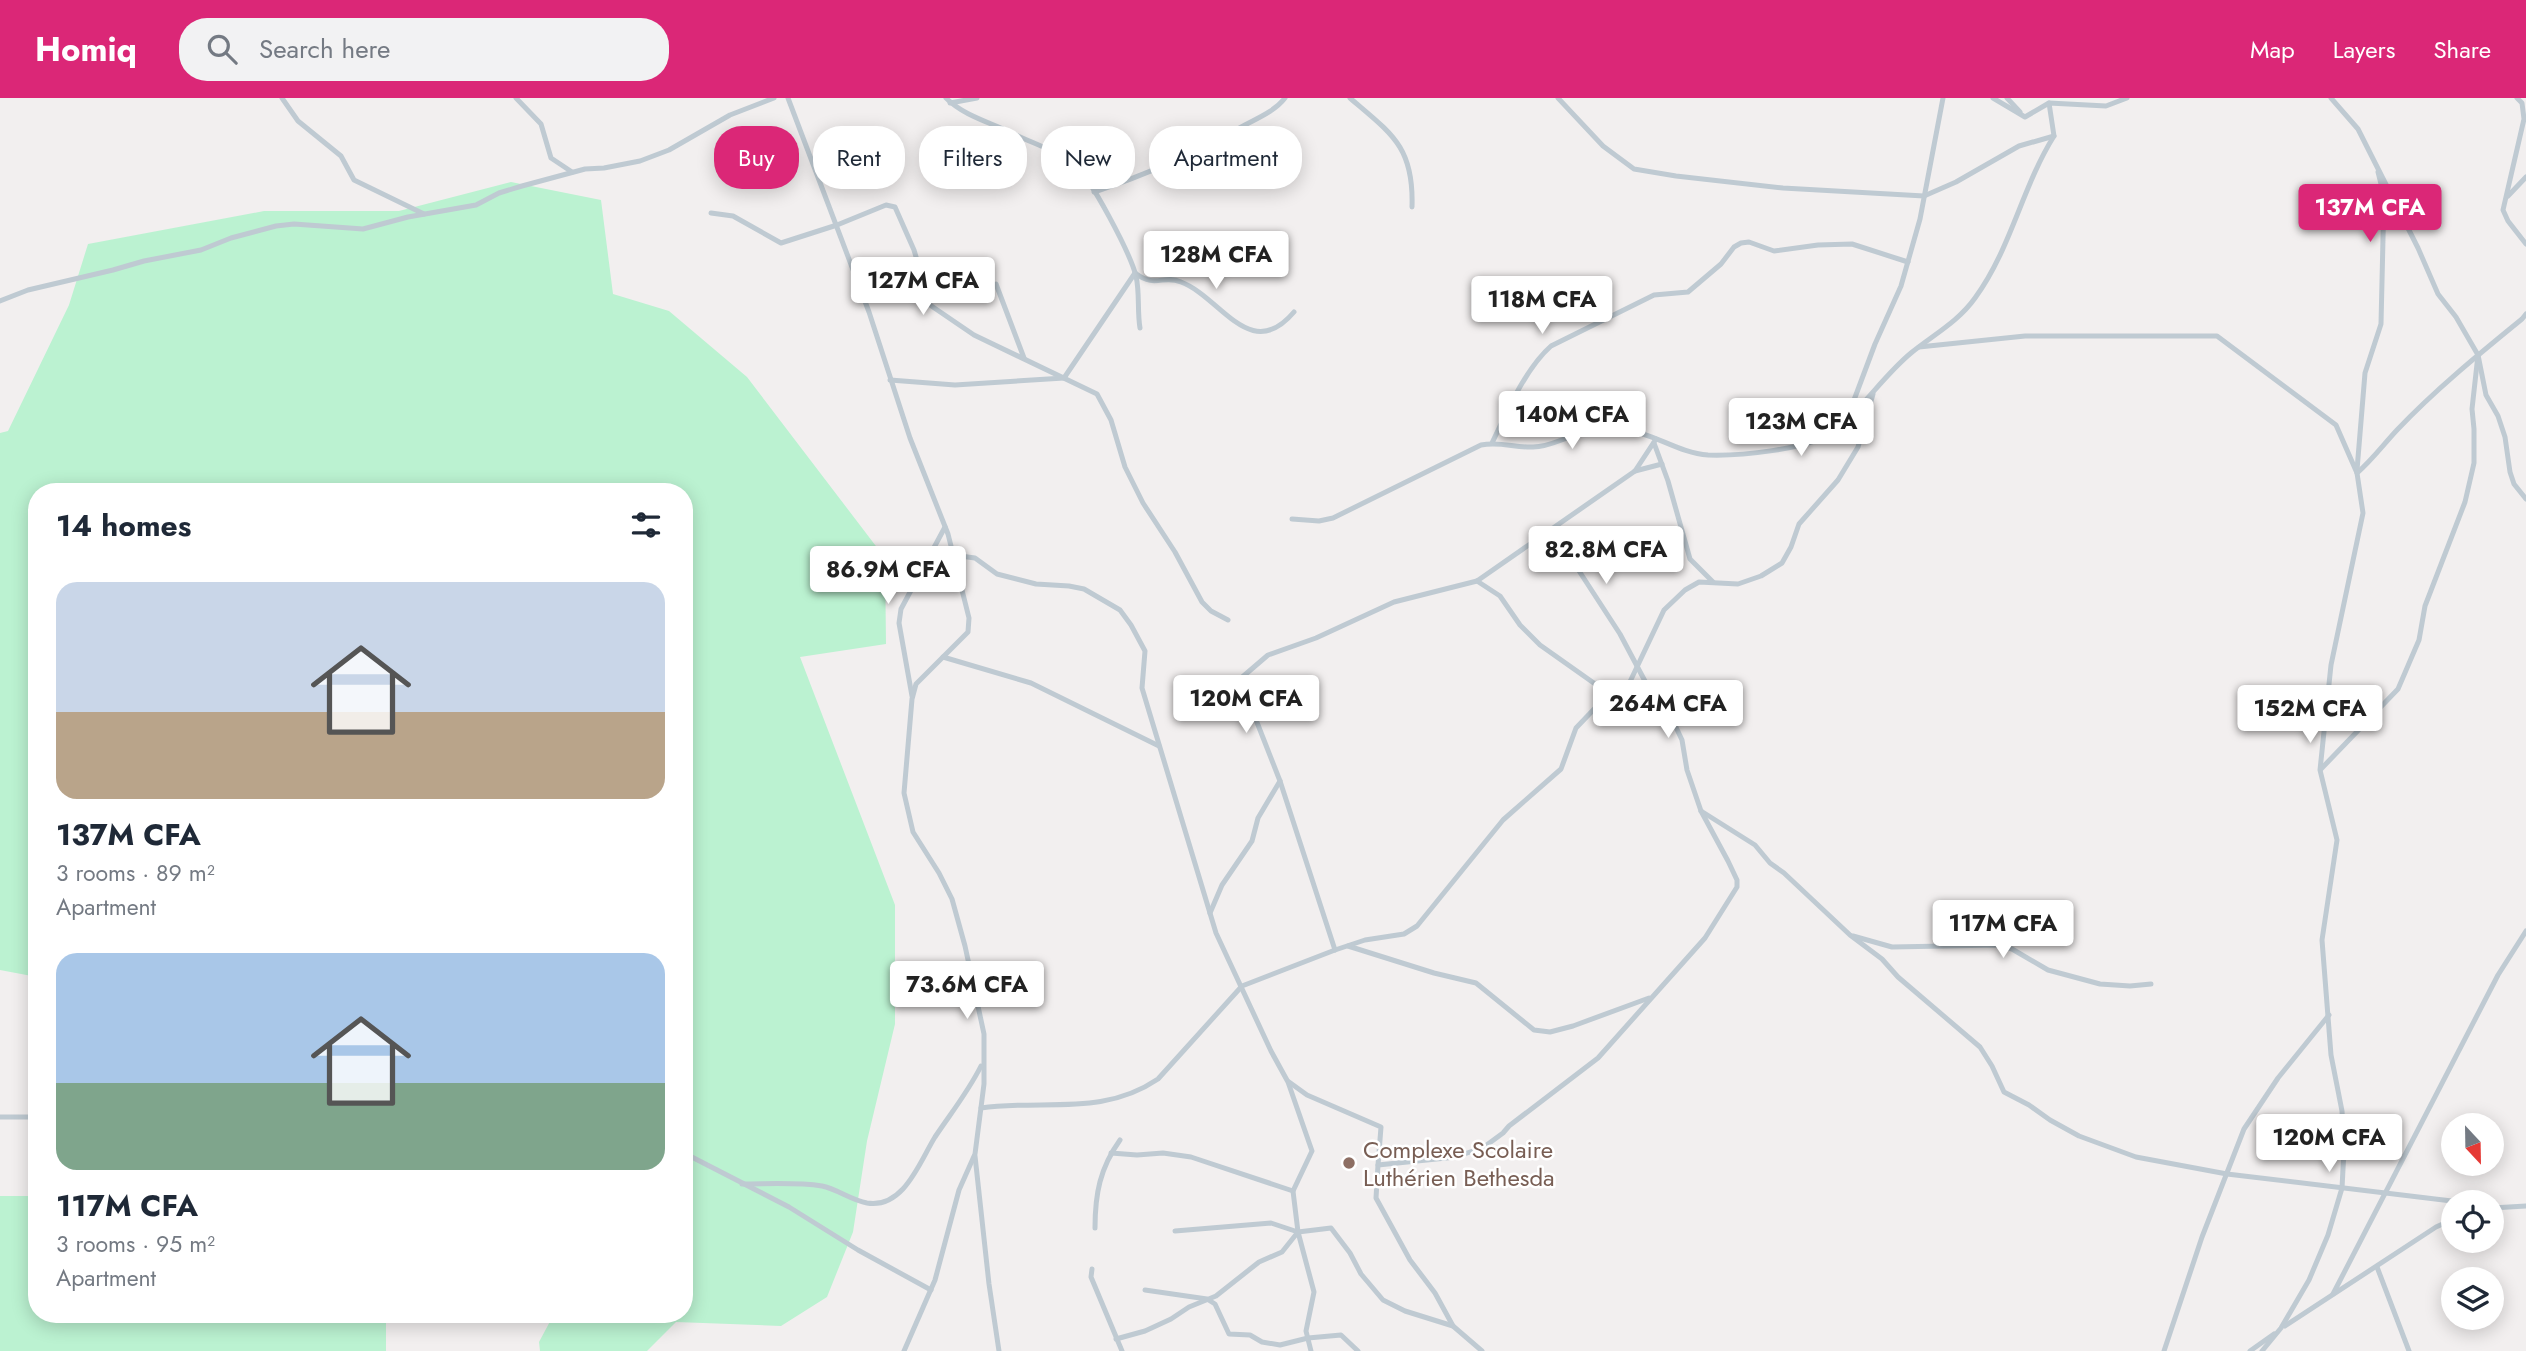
<!DOCTYPE html>
<meta charset="utf-8">
<style>
:root{--surface:#fff;--page:#f2f2f3;--text:#1f2937;--muted:#747a83;--accent:#db2777}
body{margin:0;font-family:Jost,sans-serif;background:var(--page);color:var(--text);height:100vh;display:flex;flex-direction:column;font-size:26px;white-space:nowrap}
*{box-sizing:border-box;margin:0}
p{font-size:23px;color:var(--muted)}
.icon{flex:none;width:38px;height:38px;fill:none;stroke:currentColor;stroke-width:2;stroke-linecap:round;stroke-linejoin:round}
.map{position:relative;flex:1;overflow:hidden}
.details{position:absolute;left:28px;top:385px;width:665px;height:840px;display:flex;flex-direction:column;background:var(--surface);border-radius:28px;box-shadow:0 4px 18px #0003}
.details>*{flex:none}
.guide{position:absolute;left:714px;top:28px;width:665px;height:63px;display:flex;gap:14px}
.needle{width:46px;rotate:158deg}
.tools{position:absolute;left:2441px;top:1015px;display:grid;gap:14px}
.tools a{display:grid;place-items:center;width:63px;height:63px;border-radius:50%;background:var(--surface);box-shadow:0 4px 18px #0003;font-size:35px}
.price{position:absolute;translate:-50% -60px;padding:0 16px;border-radius:7px;background:#fff;color:#222;font-size:23px;line-height:46px;filter:drop-shadow(0 2px 4px #0008)}
.price::after{content:'';position:absolute;left:50%;top:42px;width:21px;height:16px;margin-left:-10px;background:inherit;clip-path:polygon(0 0,100% 0,50% 100%)}
.price.current{background:var(--accent);color:#fff}
ul{padding:0;list-style:none}
li{display:grid;align-content:center;gap:14px;height:371px;padding:0 28px}
li span{display:grid;place-items:center;height:217px;border-radius:21px;color:#555}
li>.icon{margin-inline-start:auto}
span .icon{width:126px;height:126px;fill:#fffc;stroke-width:1}
li b{font-size:30px}
h2{display:flex;justify-content:space-between;align-items:center;height:84px;padding:0 28px;font-size:30px}
.pill{padding:0 24px;border-radius:28px;background:var(--surface);box-shadow:0 4px 18px #0003;font-size:24px;line-height:63px}
.pill.current{background:var(--accent);color:#fff}
header{display:flex;align-items:center;gap:42px;box-sizing:border-box;height:98px;padding:0 35px;background:var(--accent);color:#fff}
header strong{font-size:33px}
nav{display:flex;gap:38px;margin-inline-start:auto;font-size:24px}
.search{width:490px;height:63px;background:var(--page);display:flex;align-items:center;gap:18px;box-sizing:border-box;padding:0 24px;border-radius:28px;color:var(--muted);font-size:26px}
.map>svg:first-child{display:block}
.green{fill:#bbf2d1}
.lines{fill:none;stroke-linecap:round;stroke-linejoin:round}
.minor{stroke:#bfcad2;stroke-width:5}
.education-dot{fill:#8d6e63;stroke:#fff;stroke-width:2.5}
.labels{text-anchor:middle;dominant-baseline:central;stroke-width:5;stroke-linejoin:round;paint-order:stroke}
.education-label{font-size:24px;fill:#785e54;stroke:#fff;text-anchor:start}
</style>
<header>
<strong>Homiq</strong>
<div class="search"><svg class="icon" aria-label="search" viewBox="0 0 24 24"><circle cx="10" cy="10" r="6"/><path d="M15 15l6 6"/></svg>Search here</div>
<nav><a>Map</a><a>Layers</a><a>Share</a></nav>
</header>
<div class="map">
<svg width="2526" height="1253" viewBox="0 0 2526 1253">
<rect width="100%" height="100%" fill="#f2efef"/>
<g class="green">
<path d="M 511,84 L 601,102 L 613,196 L 669,213 L 747,279 L 885,460 L 886,546 L 800,559 L 895,807 L 895,926 L 867,1043 L 853,1134 L 827,1199 L 781,1228 L 676,1224 L 647,1253 L 540,1253 L 539,1244 L 554,1216 L 684,1216 L 684,394 L 37,394 L 37,879 L 0,872 L 0,335 L 8,333 L 69,207 L 88,146 L 264,113 L 399,113 Z"/>
<path d="M 0,1098 L 37,1098 L 37,1216 L 386,1216 L 386,1253 L 0,1253 Z"/>
</g>
<g class="lines">
<g class="minor">
<path d="M 282,0 L 298,23 L 341,58 L 354,82 L 424,116"/>
<path d="M 516,0 L 541,26 L 551,60 L 572,74"/>
<path d="M 788,0 L 869,214 L 910,340 L 948,436 L 969,520 L 968,534 L 916,586 L 912,601 L 904,695 L 913,734 L 939,775 L 952,801 L 965,848 L 984,936 L 984,986 L 975,1056 L 959,1092 L 935,1182 L 904,1253"/>
<path d="M 946,0 C 965,19 993,25 1016,37 C 1035,46 1057,53 1074,66 C 1091,80 1130,155 1136,178 C 1140,196 1137,212 1140,230"/>
<path d="M 1350,0 C 1392,36 1414,49 1412,109"/>
<path d="M 1558,0 L 1603,48 L 1634,71 L 1676,78 L 1783,90 L 1924,98 L 1956,84 L 2019,48 L 2054,38"/>
<path d="M 1993,0 L 2025,19 L 2049,5"/>
<path d="M 2007,0 L 2020,14"/>
<path d="M 2331,0 L 2358,31 L 2418,150 L 2438,196 L 2456,219 L 2478,257 L 2486,297 L 2498,318 L 2505,339 L 2510,374 L 2514,386 L 2526,401"/>
<path d="M 2517,0 L 2522,5 L 2524,21 L 2503,112 L 2508,123 L 2526,146"/>
<path d="M 950,5 L 977,0"/>
<path d="M 1094,94 C 1146,77 1197,54 1245,27 C 1258,20 1275,13 1285,0"/>
<path d="M 2508,98 L 2526,79"/>
<path d="M 711,115 L 733,118 L 781,145 L 837,127 L 886,107 L 895,109 L 914,152 L 930,207 L 974,237 L 1097,296 L 1111,322 L 1125,369 L 1143,405 L 1175,454 L 1202,504 L 1211,513 L 1228,522"/>
<path d="M 1135,175 C 1156,191 1163,176 1181,184 C 1221,199 1250,266 1294,214"/>
<path d="M 996,186 L 1024,260"/>
<path d="M 0,203 L 28,192 L 113,172 L 144,163 L 201,152 L 231,140 L 276,128 L 294,126 L 363,131 L 408,119 L 476,107 L 499,95 L 522,88 L 585,71 L 604,70 L 640,63 L 669,52 L 730,17 L 774,0"/>
<path d="M 1919,249 L 2025,238 L 2217,238 L 2336,327 L 2357,375 L 2363,415 L 2331,567 L 2320,672 L 2337,742 L 2322,842 L 2331,957 L 2342,1013 L 2344,1052 L 2342,1090 L 2328,1137 L 2309,1182 L 2281,1230 L 2262,1253"/>
<path d="M 890,282 L 955,287 L 1064,280 L 1135,175"/>
<path d="M 1848,318 L 1875,246 L 1901,188 L 1920,121 L 1943,0"/>
<path d="M 1492,345 C 1507,314 1525,271 1551,248 L 1654,197 L 1688,194 L 1721,166 L 1734,149 L 1741,145 L 1749,144 L 1774,153 L 1818,147 L 1852,146 L 1908,164"/>
<path d="M 1654,345 L 1668,383 L 1690,461 L 1713,484"/>
<path d="M 2357,372 L 2365,275 L 2381,226 L 2384,98 L 2378,74"/>
<path d="M 1635,373 L 1662,366"/>
<path d="M 2357,375 C 2372,362 2383,347 2397,332 C 2435,292 2479,256 2522,221 L 2526,216"/>
<path d="M 1292,421 L 1319,423 L 1333,420 L 1481,347 C 1500,343 1515,350 1533,349 C 1550,349 1563,340 1579,336 C 1593,333 1612,330 1627,332 C 1655,336 1679,355 1708,357 C 1737,358 1809,352 1832,334 C 1862,312 1882,279 1911,255 C 1933,237 1958,224 1975,200 C 2011,151 2022,89 2054,38 L 2049,5 L 2106,8 L 2127,0"/>
<path d="M 953,457 L 975,460 L 997,476 L 1036,486 L 1069,488 L 1084,491 L 1120,512 L 1131,527 L 1145,553 L 1142,590 L 1216,835 L 1271,953 L 1288,984 L 1312,1053 L 1293,1093 L 1298,1134 L 1331,1130 L 1350,1155 L 1361,1176 L 1383,1202 L 1405,1213 L 1453,1228 L 1482,1253"/>
<path d="M 1477,483 L 1500,498 L 1520,527 L 1540,547 L 1598,588 L 1618,595"/>
<path d="M 943,559 L 1031,585 L 1159,648"/>
<path d="M 912,598 L 899,525 L 901,511 L 945,429"/>
<path d="M 2321,671 L 2398,591 L 2419,542 L 2425,508 L 2465,404 L 2474,365 L 2474,331 L 2472,311 L 2478,257"/>
<path d="M 1701,713 L 1755,747 L 1770,765 L 1784,775 L 1850,837 L 1882,861 L 1898,879 L 1980,949 L 1992,968 L 2004,994 L 2029,1007 L 2050,1022 L 2079,1038 L 2136,1059 L 2227,1076 L 2460,1104"/>
<path d="M 1210,815 L 1222,787 L 1252,743 L 1258,720 L 1280,683"/>
<path d="M 1853,838 L 1892,849 L 1997,847 L 2012,851 L 2048,872 L 2100,886 L 2130,888 L 2151,886"/>
<path d="M 1348,848 L 1434,875 L 1476,885 L 1534,932 L 1550,934 L 1573,928 L 1649,900"/>
<path d="M 1335,852 L 1280,683 L 1240,581 L 1268,557 L 1316,540 L 1394,504 L 1477,483 L 1635,373 L 1656,341"/>
<path d="M 1289,984 L 1307,997 L 1381,1029 L 1378,1067 L 1456,1059 L 1484,1049 L 1503,1035 L 1509,1028 L 1598,960 L 1705,840 L 1737,789 L 1737,782 L 1728,763 L 1701,713 L 1687,672 L 1682,642 L 1674,625 L 1655,602 L 1620,536 L 1570,459 L 1557,449 L 1538,441"/>
<path d="M 981,1010 C 1044,1001 1102,1019 1158,981 L 1242,888 L 1335,852 L 1365,842 L 1404,836 L 1417,828 L 1503,722 L 1561,671 L 1576,630 L 1598,607 L 1627,590 L 1664,512 L 1685,492 L 1699,484 L 1738,486 L 1761,478 L 1782,465 L 1791,449 L 1799,426 L 1838,382 L 1858,349 L 1873,296"/>
<path d="M 0,1019 L 37,1019"/>
<path d="M 684,1055 L 789,1109 L 858,1152 L 931,1192"/>
<path d="M 1111,1055 L 1137,1057 L 1163,1055 L 1191,1059 L 1293,1093"/>
<path d="M 975,1058 L 989,1186 L 999,1253"/>
<path d="M 1378,1067 L 1376,1100 L 1410,1162 L 1435,1195 L 1453,1228"/>
<path d="M 742,1086 C 768,1086 796,1084 822,1088 C 837,1091 851,1102 867,1105 C 904,1111 920,1063 935,1039 C 951,1015 968,994 981,968"/>
<path d="M 2492,1110 L 2526,1108"/>
<path d="M 1095,1130 C 1095,1096 1100,1070 1120,1042"/>
<path d="M 1175,1133 L 1271,1125 L 1298,1134"/>
<path d="M 2377,1169 L 2409,1253"/>
<path d="M 1092,1171 L 1091,1179 L 1122,1253"/>
<path d="M 1145,1192 L 1207,1201 L 1215,1206 L 1229,1236 L 1250,1237 L 1262,1244 L 1280,1247 L 1308,1240 L 1341,1237 L 1358,1253"/>
<path d="M 2333,1196 L 2498,877 L 2526,833"/>
<path d="M 2285,1228 L 2436,1129 L 2454,1121"/>
<path d="M 1116,1241 L 1145,1233 L 1171,1221 L 1189,1209 L 1216,1198 L 1259,1164 L 1282,1154 L 1298,1134 L 1314,1194 L 1306,1233 L 1311,1253"/>
<path d="M 2164,1253 L 2202,1139 L 2244,1031 L 2278,980 L 2329,917"/>
<path d="M 2250,1253 L 2274,1236"/>
</g>
</g>
<circle class="education-dot" cx="1349" cy="1065" r="7"/>
<g class="labels">
<g class="education-label">
<text x="1363" y="1051">Complexe Scolaire<tspan x="1363" dy="28">Luthérien Bethesda</tspan></text>
</g>
</g>
</svg>
<div class="tools">
<a><svg class="needle" viewBox="-14 -14 28 28"><path d="M0-13l5 13h-10z" fill="#e53935"/><path d="M0 13l5-13h-10z" fill="#747a83"/></svg></a>
<a><svg class="icon" aria-label="locate" viewBox="0 0 24 24"><circle cx="12" cy="12" r="6"/><path d="M12 2v4M12 18v4M2 12h4M18 12h4"/></svg></a>
<a><svg class="icon" aria-label="layers" viewBox="0 0 24 24"><path d="M12 4l9 5-9 5-9-5zM3 14l9 5 9-5"/></svg></a>
</div>
<b class="price current" style="left:2370px;top:146px">137M CFA</b>
<b class="price" style="left:1216px;top:193px">128M CFA</b>
<b class="price" style="left:923px;top:219px">127M CFA</b>
<b class="price" style="left:1542px;top:238px">118M CFA</b>
<b class="price" style="left:1572px;top:353px">140M CFA</b>
<b class="price" style="left:1801px;top:360px">123M CFA</b>
<b class="price" style="left:1606px;top:488px">82.8M CFA</b>
<b class="price" style="left:888px;top:508px">86.9M CFA</b>
<b class="price" style="left:1246px;top:637px">120M CFA</b>
<b class="price" style="left:1668px;top:642px">264M CFA</b>
<b class="price" style="left:2310px;top:647px">152M CFA</b>
<b class="price" style="left:2003px;top:862px">117M CFA</b>
<b class="price" style="left:967px;top:923px">73.6M CFA</b>
<b class="price" style="left:2329px;top:1076px">120M CFA</b>
<div class="guide">
<a class="pill current">Buy</a>
<a class="pill">Rent</a>
<a class="pill">Filters</a>
<a class="pill">New</a>
<a class="pill">Apartment</a>
</div>
<section class="details">
<h2>14 homes<svg class="icon" aria-label="filters" viewBox="0 0 24 24"><path d="M4 7h16M4 17h16"/><circle cx="9" cy="7" r="2"/><circle cx="15" cy="17" r="2"/></svg></h2>
<ul>
<li><span style="background:linear-gradient(#c9d6e8 60%,#b9a48a 0)"><svg class="icon" aria-label="home" viewBox="0 0 24 24"><path d="M3 11l9-7 9 7M6 9v11h12V9"/></svg></span><div><b>137M CFA</b><p>3 rooms · 89 m²</p><p>Apartment</p></div></li>
<li><span style="background:linear-gradient(#a9c7e8 60%,#7fa58c 0)"><svg class="icon" aria-label="home" viewBox="0 0 24 24"><path d="M3 11l9-7 9 7M6 9v11h12V9"/></svg></span><div><b>117M CFA</b><p>3 rooms · 95 m²</p><p>Apartment</p></div></li>
</ul>
</section>
</div>
